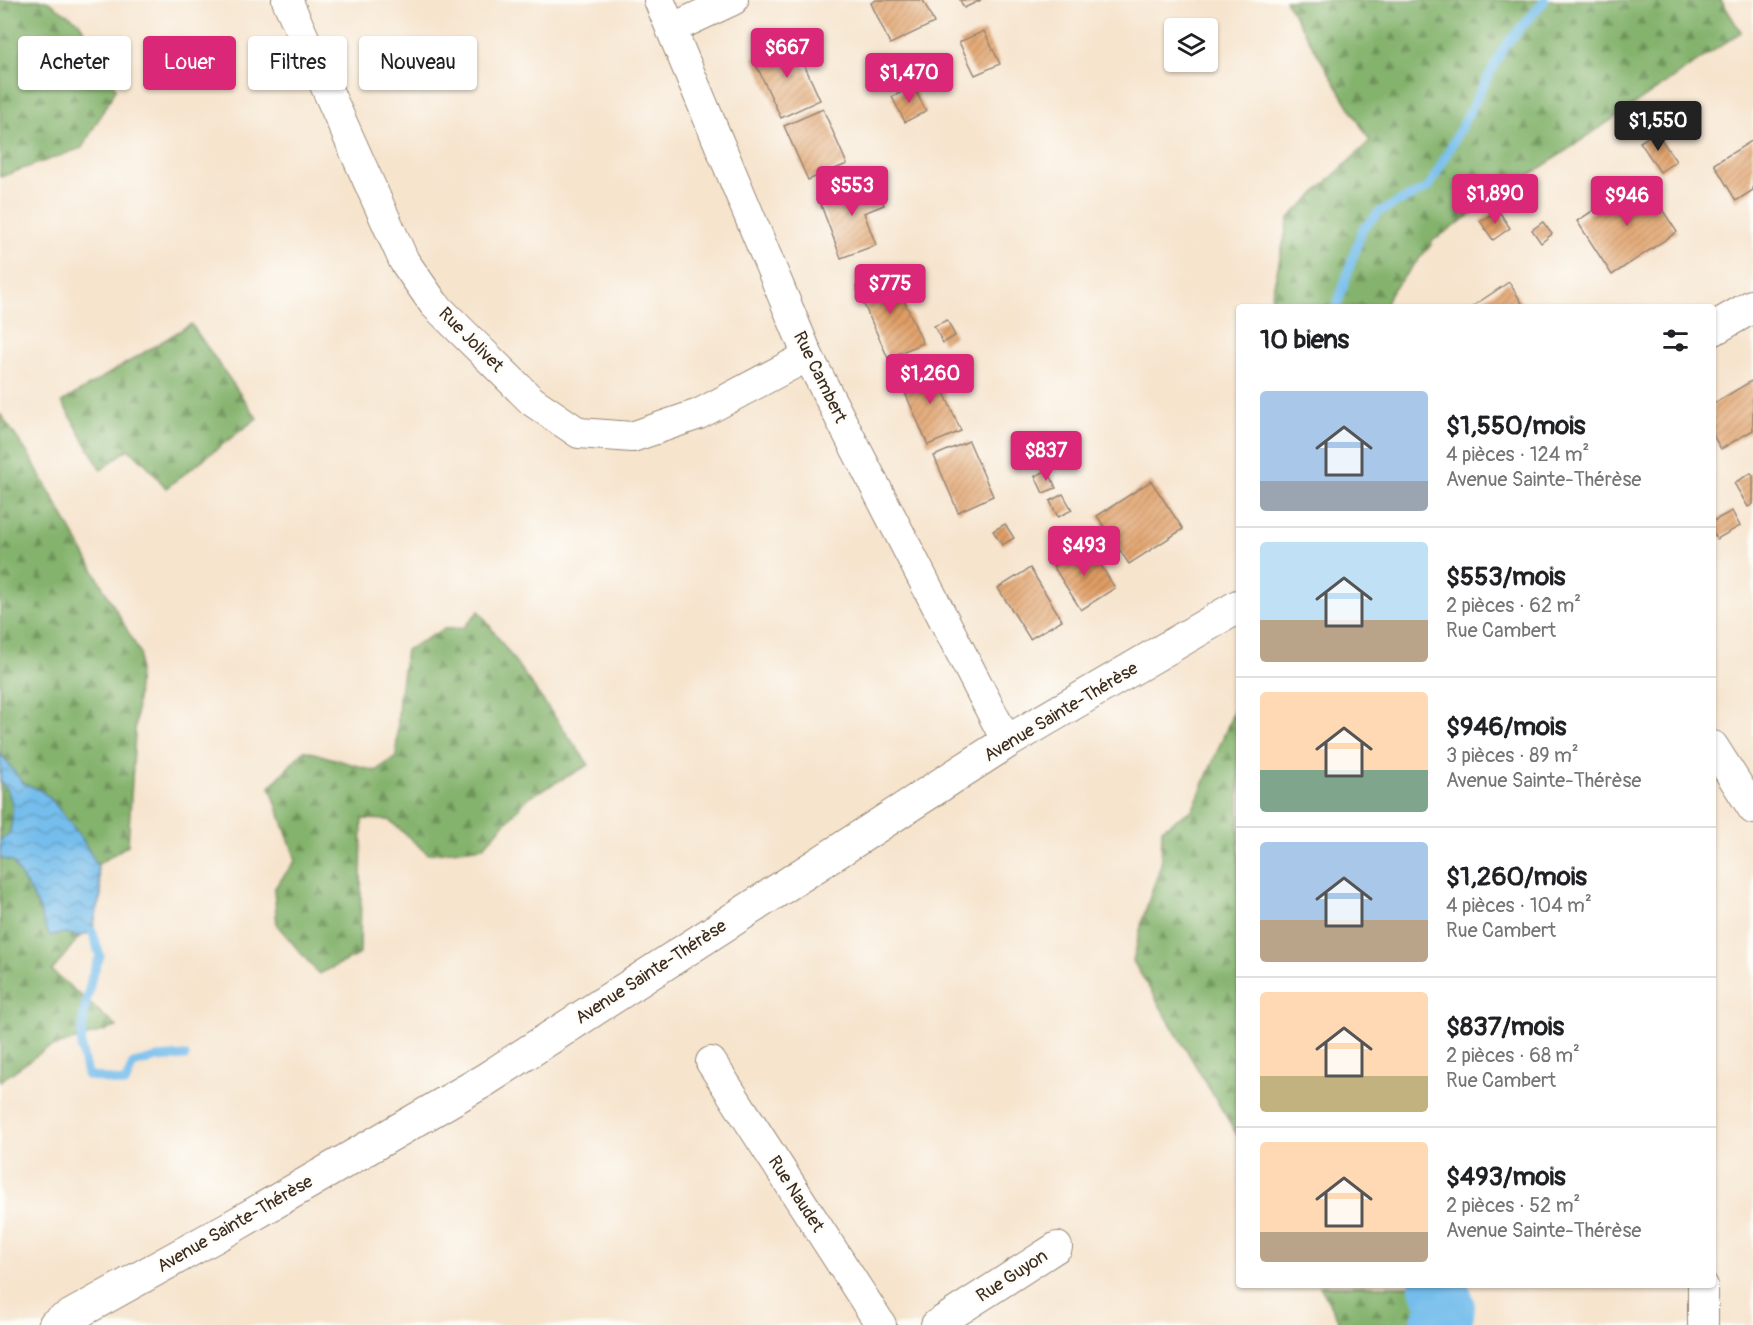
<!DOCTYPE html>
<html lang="fr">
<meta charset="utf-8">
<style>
:root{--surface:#fff;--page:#f2f2f2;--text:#202124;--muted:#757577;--line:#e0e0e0;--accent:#db2777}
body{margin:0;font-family:Pangolin,sans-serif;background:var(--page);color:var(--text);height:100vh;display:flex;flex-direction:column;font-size:22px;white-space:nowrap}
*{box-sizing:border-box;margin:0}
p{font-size:20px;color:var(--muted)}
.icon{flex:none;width:33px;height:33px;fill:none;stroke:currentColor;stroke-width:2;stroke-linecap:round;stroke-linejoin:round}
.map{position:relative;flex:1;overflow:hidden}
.panel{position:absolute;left:1236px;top:304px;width:480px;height:984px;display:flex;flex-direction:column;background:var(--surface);border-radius:6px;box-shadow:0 2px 4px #0004}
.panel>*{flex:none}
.hud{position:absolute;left:18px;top:36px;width:570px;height:54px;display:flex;gap:12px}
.fabs{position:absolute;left:1164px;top:18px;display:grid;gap:12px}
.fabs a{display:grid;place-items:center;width:54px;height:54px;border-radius:6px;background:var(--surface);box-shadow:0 2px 4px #0004;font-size:30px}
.price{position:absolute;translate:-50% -51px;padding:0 14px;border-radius:6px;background:var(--accent);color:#fff;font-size:20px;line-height:39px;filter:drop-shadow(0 2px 3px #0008)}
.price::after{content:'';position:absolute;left:50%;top:36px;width:18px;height:14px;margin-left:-9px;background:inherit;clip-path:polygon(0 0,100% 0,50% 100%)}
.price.selected{background:#222;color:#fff}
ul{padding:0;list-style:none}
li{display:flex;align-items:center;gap:18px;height:150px;padding:0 24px}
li+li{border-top:2px solid var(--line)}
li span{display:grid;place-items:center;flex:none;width:168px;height:120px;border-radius:6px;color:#555}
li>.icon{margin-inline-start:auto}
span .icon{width:72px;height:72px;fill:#fffc;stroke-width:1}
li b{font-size:26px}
h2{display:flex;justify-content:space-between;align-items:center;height:72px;padding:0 24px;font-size:26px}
.chip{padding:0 21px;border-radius:6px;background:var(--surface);box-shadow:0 2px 4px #0004;font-size:21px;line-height:54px}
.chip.selected{background:var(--accent);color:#fff}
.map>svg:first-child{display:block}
.forest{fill:url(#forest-firs);stroke:#606e46;stroke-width:1.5}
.water{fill:url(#water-waves);stroke:#587485;stroke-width:1.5}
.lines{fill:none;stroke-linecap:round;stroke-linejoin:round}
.stream{stroke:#74bdec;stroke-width:9}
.river{stroke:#74bdec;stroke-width:56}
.building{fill:url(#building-hatch)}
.minor-casing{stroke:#988776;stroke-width:32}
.tertiary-casing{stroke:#988776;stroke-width:35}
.minor{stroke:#fff;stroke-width:30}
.tertiary{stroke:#fff;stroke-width:33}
.labels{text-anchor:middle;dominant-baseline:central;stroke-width:4.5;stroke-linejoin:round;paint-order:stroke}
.street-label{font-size:18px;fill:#3b2a1e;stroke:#fdfcf7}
</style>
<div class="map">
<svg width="1753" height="1325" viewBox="0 0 1753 1325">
<defs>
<pattern id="forest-firs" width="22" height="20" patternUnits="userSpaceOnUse" patternTransform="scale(1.5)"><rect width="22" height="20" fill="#84b36d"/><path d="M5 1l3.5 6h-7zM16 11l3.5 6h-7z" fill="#6d9259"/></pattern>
<pattern id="water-waves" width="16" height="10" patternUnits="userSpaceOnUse" patternTransform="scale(1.5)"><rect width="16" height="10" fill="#74bdec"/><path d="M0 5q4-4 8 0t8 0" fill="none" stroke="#609abf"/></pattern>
<pattern id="building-hatch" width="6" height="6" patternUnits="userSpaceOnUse" patternTransform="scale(1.5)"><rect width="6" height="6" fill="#e09d63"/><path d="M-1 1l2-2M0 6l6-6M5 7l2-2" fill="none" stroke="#b78051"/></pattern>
</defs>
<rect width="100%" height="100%" fill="#fdfcf7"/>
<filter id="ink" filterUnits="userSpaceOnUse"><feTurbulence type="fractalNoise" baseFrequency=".0167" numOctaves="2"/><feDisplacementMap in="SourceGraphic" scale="12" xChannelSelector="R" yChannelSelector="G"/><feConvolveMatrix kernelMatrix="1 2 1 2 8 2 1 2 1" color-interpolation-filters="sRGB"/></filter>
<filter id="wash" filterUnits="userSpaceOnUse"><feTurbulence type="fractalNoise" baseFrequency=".008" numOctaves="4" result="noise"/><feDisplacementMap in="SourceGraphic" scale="24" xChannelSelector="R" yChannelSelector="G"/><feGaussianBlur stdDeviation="1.35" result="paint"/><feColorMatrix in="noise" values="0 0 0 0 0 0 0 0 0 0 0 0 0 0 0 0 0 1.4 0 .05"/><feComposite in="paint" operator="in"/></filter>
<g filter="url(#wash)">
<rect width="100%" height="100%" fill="#f6e4cd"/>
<g class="forest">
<path d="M 0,0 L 46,0 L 79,22 L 116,89 L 82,148 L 0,177 Z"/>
<path d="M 1285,0 L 1721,0 L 1741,32 L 1431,242 L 1432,244 L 1390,293 L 1385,307 L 1269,307 L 1289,218 L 1370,141 Z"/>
<path d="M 191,324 L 257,418 L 166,488 L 145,463 L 128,449 L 101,470 L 62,402 Z"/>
<path d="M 0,414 L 29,455 L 140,653 L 128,845 L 97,865 L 101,894 L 92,931 L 79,937 L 52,971 L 117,1027 L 46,1049 L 0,1081 Z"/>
<path d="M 479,611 L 589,765 L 529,797 L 483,847 L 428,854 L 389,820 L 362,819 L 360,954 L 319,974 L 277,925 L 274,889 L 296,860 L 270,787 L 304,750 L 375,771 L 396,757 L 399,699 L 406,650 L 444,629 L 463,628 Z"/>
<path d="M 1239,699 L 1239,1138 L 1133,961 L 1143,918 L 1161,864 L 1162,829 L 1193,809 Z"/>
<path d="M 1320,1286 L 1448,1286 L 1452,1297 L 1448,1325 L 1341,1325 Z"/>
</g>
<path class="water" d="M 0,753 L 23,783 L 40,790 L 52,800 L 81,837 L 97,865 L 101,894 L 92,931 L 79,937 L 66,933 L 50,936 C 42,925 42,912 35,900 C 28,886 19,876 13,862 L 0,858 L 0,840 L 9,834 L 12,822 L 12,803 L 7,789 L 0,781 Z"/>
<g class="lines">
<g class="stream">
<path d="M 1336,308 L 1362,230 L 1379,212 L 1429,187 L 1504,47 L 1545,0"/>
<path d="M 92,931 L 100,956 L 92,976 L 84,1012 L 81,1047 L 87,1075 L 125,1083 L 133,1064 L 156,1058 L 185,1056"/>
</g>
<path class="river" d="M 1437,1286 C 1446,1302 1453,1309 1438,1325"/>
</g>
<g id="blocks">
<g class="building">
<path d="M 876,0 L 923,0 L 934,23 L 890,44 L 871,3 Z"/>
<path d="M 960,0 L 981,0 L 964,8 Z"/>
<path d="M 984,31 L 1000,64 L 975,75 L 959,42 Z"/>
<path d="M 793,40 L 820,100 L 781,118 L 753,58 Z"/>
<path d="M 913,86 L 926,111 L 905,122 L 892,97 Z"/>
<path d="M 823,109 L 847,164 L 808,180 L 784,126 Z"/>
<path d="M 1656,132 L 1676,161 L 1660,172 L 1640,142 Z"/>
<path d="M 1753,140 L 1753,190 L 1736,201 L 1714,164 Z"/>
<path d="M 874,179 L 884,205 L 864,213 L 876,245 L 841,258 L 819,200 Z"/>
<path d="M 1642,179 L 1677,232 L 1612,275 L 1577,221 Z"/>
<path d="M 1498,210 L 1510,228 L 1493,240 L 1480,221 Z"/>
<path d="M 1543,222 L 1552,234 L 1541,243 L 1532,230 Z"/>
<path d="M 891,272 L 923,343 L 888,358 L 856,287 Z"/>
<path d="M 1509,282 L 1525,308 L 1470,308 Z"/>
<path d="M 947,320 L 955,336 L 943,343 L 934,326 Z"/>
<path d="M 932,365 L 961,431 L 928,445 L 899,379 Z"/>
<path d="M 1753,380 L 1753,430 L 1721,449 L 1713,435 L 1713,404 Z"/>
<path d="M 969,441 L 993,496 L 958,512 L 934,456 Z"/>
<path d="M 1048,470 L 1056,488 L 1043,493 L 1035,476 Z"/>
<path d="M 1751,473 L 1753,476 L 1753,504 L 1748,507 L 1734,483 Z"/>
<path d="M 1151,481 L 1183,529 L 1129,564 L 1097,516 Z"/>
<path d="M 1063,494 L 1072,510 L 1058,517 L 1050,501 Z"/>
<path d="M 1732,511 L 1740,526 L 1717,539 L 1713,532 L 1713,521 Z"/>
<path d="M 1005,524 L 1014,538 L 1002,545 L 993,531 Z"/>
<path d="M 1088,545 L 1115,588 L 1081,610 L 1053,566 Z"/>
<path d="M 1030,568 L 1062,620 L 1030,639 L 998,588 Z"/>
</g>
</g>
</g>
<g filter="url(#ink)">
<use href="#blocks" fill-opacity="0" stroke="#988776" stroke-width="1.5"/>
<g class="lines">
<g class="minor-casing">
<g id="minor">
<path d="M 287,0 L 404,261 L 434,304 L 532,401 L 579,433 L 632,437 L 699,414 L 808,356"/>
<path d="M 659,0 L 808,356 L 1007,742"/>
<path d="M 671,29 L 733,0"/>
<path d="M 1713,746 L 1753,809"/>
<path d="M 711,1062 L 881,1325"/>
<path d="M 936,1325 L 1057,1247"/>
<path d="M 1703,1325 L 1703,1286"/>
</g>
</g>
<g class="tertiary-casing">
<g id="tertiary">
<path d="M 1713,329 L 1753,306"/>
<path d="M 55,1325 L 235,1225 L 485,1080 L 1007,742 L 1239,606"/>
</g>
</g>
<use href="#minor" class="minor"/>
<use href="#tertiary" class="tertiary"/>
</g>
</g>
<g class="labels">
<g class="street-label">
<text transform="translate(471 340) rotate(45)">Rue Jolivet</text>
<text transform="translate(820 377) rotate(64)">Rue Cambert</text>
<text transform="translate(1061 712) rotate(-31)">Avenue Sainte-Thérèse</text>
<text transform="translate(651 972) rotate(-33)">Avenue Sainte-Thérèse</text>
<text transform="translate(796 1194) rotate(57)">Rue Naudet</text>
<text transform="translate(235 1224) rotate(-30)">Avenue Sainte-Thérèse</text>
<text transform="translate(1012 1276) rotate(-33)">Rue Guyon</text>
</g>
</g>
</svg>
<div class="fabs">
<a><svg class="icon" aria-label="layers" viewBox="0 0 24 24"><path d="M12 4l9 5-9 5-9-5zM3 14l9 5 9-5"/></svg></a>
</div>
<b class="price" style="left:787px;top:79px">$667</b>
<b class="price" style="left:909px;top:104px">$1,470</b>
<b class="price selected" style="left:1658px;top:152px">$1,550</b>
<b class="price" style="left:852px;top:217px">$553</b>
<b class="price" style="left:1495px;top:225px">$1,890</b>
<b class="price" style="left:1627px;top:227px">$946</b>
<b class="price" style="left:890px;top:315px">$775</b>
<b class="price" style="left:930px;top:405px">$1,260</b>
<b class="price" style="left:1046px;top:482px">$837</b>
<b class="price" style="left:1084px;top:577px">$493</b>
<div class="hud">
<a class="chip">Acheter</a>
<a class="chip selected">Louer</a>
<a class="chip">Filtres</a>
<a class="chip">Nouveau</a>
</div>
<section class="panel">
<h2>10 biens<svg class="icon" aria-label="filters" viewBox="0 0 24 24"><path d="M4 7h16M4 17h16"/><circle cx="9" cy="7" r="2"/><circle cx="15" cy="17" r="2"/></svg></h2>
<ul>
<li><span style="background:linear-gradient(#a9c7e8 75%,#9aa5b1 0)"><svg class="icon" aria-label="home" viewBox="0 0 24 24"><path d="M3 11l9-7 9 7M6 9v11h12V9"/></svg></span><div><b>$1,550/mois</b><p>4 pièces · 124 m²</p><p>Avenue Sainte-Thérèse</p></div></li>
<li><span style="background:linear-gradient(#bfe0f5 65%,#b9a48a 0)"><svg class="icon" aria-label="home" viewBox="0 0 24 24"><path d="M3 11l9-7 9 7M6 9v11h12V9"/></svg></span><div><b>$553/mois</b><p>2 pièces · 62 m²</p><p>Rue Cambert</p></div></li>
<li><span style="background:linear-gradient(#ffd9b3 65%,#7fa58c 0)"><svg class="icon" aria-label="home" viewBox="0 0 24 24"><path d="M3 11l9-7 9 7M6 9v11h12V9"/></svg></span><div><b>$946/mois</b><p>3 pièces · 89 m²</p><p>Avenue Sainte-Thérèse</p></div></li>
<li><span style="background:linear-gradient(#a9c7e8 65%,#b9a48a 0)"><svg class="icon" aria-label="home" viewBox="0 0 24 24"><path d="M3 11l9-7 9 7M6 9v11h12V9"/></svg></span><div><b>$1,260/mois</b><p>4 pièces · 104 m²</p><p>Rue Cambert</p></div></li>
<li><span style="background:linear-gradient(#ffd9b3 70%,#c2b280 0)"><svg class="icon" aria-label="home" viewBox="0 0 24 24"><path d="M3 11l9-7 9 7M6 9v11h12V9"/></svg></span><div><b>$837/mois</b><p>2 pièces · 68 m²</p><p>Rue Cambert</p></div></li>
<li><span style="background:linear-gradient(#ffd9b3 75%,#b9a48a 0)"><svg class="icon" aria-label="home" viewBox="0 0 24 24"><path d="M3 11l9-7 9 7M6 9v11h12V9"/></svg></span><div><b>$493/mois</b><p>2 pièces · 52 m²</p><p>Avenue Sainte-Thérèse</p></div></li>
</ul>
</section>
</div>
